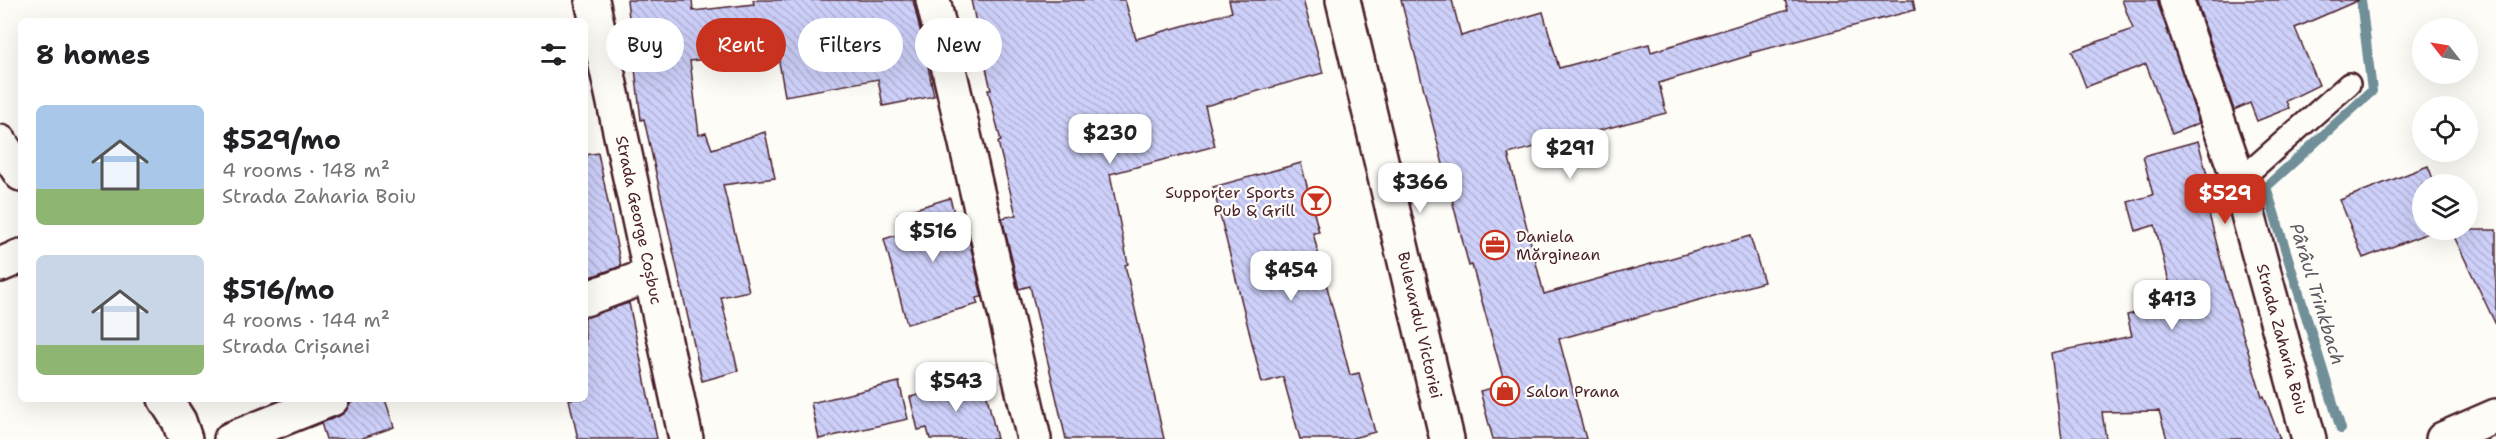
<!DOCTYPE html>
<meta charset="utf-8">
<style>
:root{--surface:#fff;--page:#f6f6f6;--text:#202124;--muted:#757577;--accent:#c8321e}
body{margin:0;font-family:"Shantell Sans",sans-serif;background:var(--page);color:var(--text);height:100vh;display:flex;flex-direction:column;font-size:22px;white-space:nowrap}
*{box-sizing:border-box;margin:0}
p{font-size:20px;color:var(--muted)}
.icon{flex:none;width:33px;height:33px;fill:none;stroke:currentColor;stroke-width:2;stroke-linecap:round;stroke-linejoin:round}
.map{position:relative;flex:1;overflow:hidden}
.side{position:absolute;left:18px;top:18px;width:570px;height:384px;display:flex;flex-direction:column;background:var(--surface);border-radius:9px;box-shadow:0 6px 24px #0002}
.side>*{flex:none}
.banner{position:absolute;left:606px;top:18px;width:570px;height:54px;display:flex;gap:12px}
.needle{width:39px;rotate:301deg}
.fabs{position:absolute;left:2412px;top:18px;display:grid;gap:12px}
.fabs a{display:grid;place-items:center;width:66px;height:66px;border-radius:50%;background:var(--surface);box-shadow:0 6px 24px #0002;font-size:30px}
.price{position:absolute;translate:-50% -51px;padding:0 14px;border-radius:12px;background:#fff;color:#222;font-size:20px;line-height:39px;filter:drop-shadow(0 2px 3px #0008)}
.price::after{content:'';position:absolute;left:50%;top:36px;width:18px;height:14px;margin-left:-9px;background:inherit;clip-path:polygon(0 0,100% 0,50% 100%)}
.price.current{background:var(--accent);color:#fff}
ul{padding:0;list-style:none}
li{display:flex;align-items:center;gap:18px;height:150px;padding:0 18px}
li span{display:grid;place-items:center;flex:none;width:168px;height:120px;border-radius:9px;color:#555}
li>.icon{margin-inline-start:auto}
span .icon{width:72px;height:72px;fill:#fffc;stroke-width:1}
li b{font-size:26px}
h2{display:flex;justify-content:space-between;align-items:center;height:72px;padding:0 18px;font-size:26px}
.chip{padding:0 21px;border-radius:27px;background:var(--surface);box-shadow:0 6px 24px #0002;font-size:21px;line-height:54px}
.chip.current{background:var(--accent);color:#fff}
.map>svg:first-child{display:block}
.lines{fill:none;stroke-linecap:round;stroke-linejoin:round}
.stream{stroke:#6f8f98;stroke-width:10}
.building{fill:url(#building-back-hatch);stroke:#4a1f2b;stroke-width:1.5}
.service-casing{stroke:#4a1f2b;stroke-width:26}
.minor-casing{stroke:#4a1f2b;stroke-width:38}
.tertiary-casing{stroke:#4a1f2b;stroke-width:38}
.secondary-casing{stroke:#4a1f2b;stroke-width:38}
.service{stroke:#fdfcf7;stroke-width:21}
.minor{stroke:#fdfcf7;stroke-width:33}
.tertiary{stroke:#fdfcf7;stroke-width:33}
.secondary{stroke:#fdfcf7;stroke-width:33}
.labels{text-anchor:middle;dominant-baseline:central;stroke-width:4.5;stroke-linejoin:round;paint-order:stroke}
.poi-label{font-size:16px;fill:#4a1f2b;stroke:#fdfcf7;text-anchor:start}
.street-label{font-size:16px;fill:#4a1f2b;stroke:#fdfcf7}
.water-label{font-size:18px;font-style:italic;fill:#5d5761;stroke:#fdfcf7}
</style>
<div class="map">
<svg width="2496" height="439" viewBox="0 0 2496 439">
<defs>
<pattern id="building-back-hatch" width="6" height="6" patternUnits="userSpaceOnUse" patternTransform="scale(1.5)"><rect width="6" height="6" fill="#cdd0f9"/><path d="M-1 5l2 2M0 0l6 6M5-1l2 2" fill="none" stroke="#b2b2d6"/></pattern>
</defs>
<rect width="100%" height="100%" fill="#fdfcf7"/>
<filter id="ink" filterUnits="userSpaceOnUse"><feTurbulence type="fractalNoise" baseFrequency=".0167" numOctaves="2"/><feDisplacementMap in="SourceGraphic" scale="12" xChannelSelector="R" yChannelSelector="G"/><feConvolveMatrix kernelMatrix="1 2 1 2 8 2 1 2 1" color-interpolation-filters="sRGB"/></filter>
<g filter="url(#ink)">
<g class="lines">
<path class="stream" d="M 2341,429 L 2266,187 L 2372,91 L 2361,0"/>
</g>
<g class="building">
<path d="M 627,0 L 692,0 L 693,11 L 754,4 L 753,0 L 913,0 L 923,42 L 934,96 L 883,106 L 878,79 L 785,96 L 777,50 L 690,61 L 699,135 L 706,133 L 712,149 L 765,132 L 775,178 L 723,185 L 749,291 L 721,297 L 738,371 L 702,381 L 644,119 L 641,120 Z"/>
<path d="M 971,0 L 1125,0 L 1136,39 L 1232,12 L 1229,0 L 1303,0 L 1323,73 L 1205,106 L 1215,146 L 1110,174 L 1128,264 L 1125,265 L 1164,439 L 1066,439 L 1030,286 L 1019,289 L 1002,218 L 1016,215 L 998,142 L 1001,141 L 988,90 L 991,90 Z"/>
<path d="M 1401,0 L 1452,0 L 1461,36 L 1543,12 L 1559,68 L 1649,44 L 1651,52 L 1788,10 L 1785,0 L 1913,0 L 1915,10 L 1750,53 L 1751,55 L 1659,83 L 1666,113 L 1508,154 L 1544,294 L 1750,236 L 1764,282 L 1559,339 L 1586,439 L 1493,439 L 1480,391 L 1505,385 L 1472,265 L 1469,266 Z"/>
<path d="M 2122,0 L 2158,0 L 2199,123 L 2172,134 L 2146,64 L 2086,87 L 2072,51 L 2133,29 Z"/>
<path d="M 2196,0 L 2359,0 L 2295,28 L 2319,85 L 2286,101 L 2289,108 L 2257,121 L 2250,103 L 2234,110 Z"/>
<path d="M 2198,141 L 2216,208 L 2208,210 L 2225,276 L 2262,397 L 2264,396 L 2280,439 L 2167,439 L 2159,411 L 2102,412 L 2106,439 L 2062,439 L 2051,353 L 2132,336 L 2127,315 L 2166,305 L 2163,292 L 2171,290 L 2155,225 L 2136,231 L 2128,202 L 2153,195 L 2143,156 Z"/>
<path d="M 598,153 L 621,266 L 585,279 L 585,155 Z"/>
<path d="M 1301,163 L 1319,232 L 1313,233 L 1350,375 L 1359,373 L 1375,432 L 1349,439 L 1300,439 L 1283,377 L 1262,383 L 1213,187 Z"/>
<path d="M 2428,166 L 2435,184 L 2422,184 L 2422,230 L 2436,230 L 2363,258 L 2340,200 Z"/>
<path d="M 950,198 L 958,228 L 966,226 L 982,297 L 976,298 L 978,304 L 907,324 L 884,239 L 903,233 L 898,214 Z"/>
<path d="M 2451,230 L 2496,230 L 2496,325 Z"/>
<path d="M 629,303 L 657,439 L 578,439 L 569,399 L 585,399 L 585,317 Z"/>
<path d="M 983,379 L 997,439 L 930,439 L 927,428 L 918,430 L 910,397 Z"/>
<path d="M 899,382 L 908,419 L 819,439 L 811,403 Z"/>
<path d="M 362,399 L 385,399 L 394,427 L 360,439 L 326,439 L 321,423 L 339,416 L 350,403 Z"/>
</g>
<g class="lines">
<g class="service-casing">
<path id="service" d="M 2239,181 L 2349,84"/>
</g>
<g class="minor-casing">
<g id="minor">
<path d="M 592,0 L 686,439"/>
<path d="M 933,0 L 1034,439"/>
<path d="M 2176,0 L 2239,181 L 2309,439"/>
<path d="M 0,265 L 21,256"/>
<path d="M 585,299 L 650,275"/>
<path d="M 231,439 L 332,399"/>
</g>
</g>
<g class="tertiary-casing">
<path id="tertiary" d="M 2443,439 L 2496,416"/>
</g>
<g class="secondary-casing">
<g id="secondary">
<path d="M 1343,0 L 1447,439"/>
<path d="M 0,142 L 21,174"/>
<path d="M 165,399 L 179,421 L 185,439"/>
</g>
</g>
<use href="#service" class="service"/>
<use href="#minor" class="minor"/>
<use href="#tertiary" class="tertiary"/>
<use href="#secondary" class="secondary"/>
</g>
</g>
<defs>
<g id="bar-ring" transform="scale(1.5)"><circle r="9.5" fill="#fdfcf7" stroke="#c8321e" stroke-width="1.5"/><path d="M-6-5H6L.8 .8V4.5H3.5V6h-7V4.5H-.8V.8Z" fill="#c8321e"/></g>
<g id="office-ring" transform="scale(1.5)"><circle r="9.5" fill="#fdfcf7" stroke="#c8321e" stroke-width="1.5"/><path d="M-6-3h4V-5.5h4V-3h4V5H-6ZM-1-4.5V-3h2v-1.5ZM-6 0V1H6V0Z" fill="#c8321e"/></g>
<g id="shop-ring" transform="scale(1.5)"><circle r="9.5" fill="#fdfcf7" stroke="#c8321e" stroke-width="1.5"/><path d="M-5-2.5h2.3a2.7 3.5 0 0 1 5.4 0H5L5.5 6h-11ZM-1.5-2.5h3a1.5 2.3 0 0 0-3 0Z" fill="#c8321e"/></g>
</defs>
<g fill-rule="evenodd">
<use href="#bar-ring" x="1316" y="201"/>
<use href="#office-ring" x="1495" y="245"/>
<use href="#shop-ring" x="1505" y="391"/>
</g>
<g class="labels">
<g class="poi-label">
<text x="1295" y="192" text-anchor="end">Supporter Sports<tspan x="1295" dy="18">Pub &amp; Grill</tspan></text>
<text x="1516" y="236">Daniela<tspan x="1516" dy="18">Mărginean</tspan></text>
<text x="1526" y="391">Salon Prana</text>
</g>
<g class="street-label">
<text transform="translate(639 220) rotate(78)">Strada George Coșbuc</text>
<text transform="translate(1420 325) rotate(77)">Bulevardul Victoriei</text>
<text transform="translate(2282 339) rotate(75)">Strada Zaharia Boiu</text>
</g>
<g class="water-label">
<text transform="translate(2317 294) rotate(73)">Pârâul Trinkbach</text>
</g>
</g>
</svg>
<div class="fabs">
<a><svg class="needle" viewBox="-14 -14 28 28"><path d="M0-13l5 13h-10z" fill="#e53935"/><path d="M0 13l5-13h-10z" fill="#757577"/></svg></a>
<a><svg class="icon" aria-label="locate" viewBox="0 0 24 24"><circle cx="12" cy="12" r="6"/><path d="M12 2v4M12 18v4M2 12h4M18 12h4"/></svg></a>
<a><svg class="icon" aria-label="layers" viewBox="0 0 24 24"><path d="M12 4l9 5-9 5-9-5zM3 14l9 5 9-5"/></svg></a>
</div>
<b class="price" style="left:1110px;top:165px">$230</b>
<b class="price" style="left:1570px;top:180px">$291</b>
<b class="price" style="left:1420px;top:214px">$366</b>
<b class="price current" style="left:2225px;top:225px">$529</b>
<b class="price" style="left:933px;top:263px">$516</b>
<b class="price" style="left:1291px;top:302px">$454</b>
<b class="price" style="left:2172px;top:331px">$413</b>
<b class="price" style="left:956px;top:413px">$543</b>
<div class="banner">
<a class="chip">Buy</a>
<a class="chip current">Rent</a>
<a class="chip">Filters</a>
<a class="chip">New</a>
</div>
<section class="side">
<h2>8 homes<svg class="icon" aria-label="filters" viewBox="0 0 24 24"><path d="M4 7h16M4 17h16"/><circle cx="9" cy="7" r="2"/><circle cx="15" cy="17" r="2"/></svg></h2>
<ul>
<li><span style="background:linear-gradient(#a9c7e8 70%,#8fb573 0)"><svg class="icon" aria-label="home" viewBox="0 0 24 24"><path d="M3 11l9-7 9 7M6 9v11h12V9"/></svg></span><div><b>$529/mo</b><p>4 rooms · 148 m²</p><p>Strada Zaharia Boiu</p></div></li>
<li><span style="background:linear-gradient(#c9d6e8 75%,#8fb573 0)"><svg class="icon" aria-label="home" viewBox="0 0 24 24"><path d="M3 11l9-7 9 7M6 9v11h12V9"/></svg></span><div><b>$516/mo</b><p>4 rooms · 144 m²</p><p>Strada Crișanei</p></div></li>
</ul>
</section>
</div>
